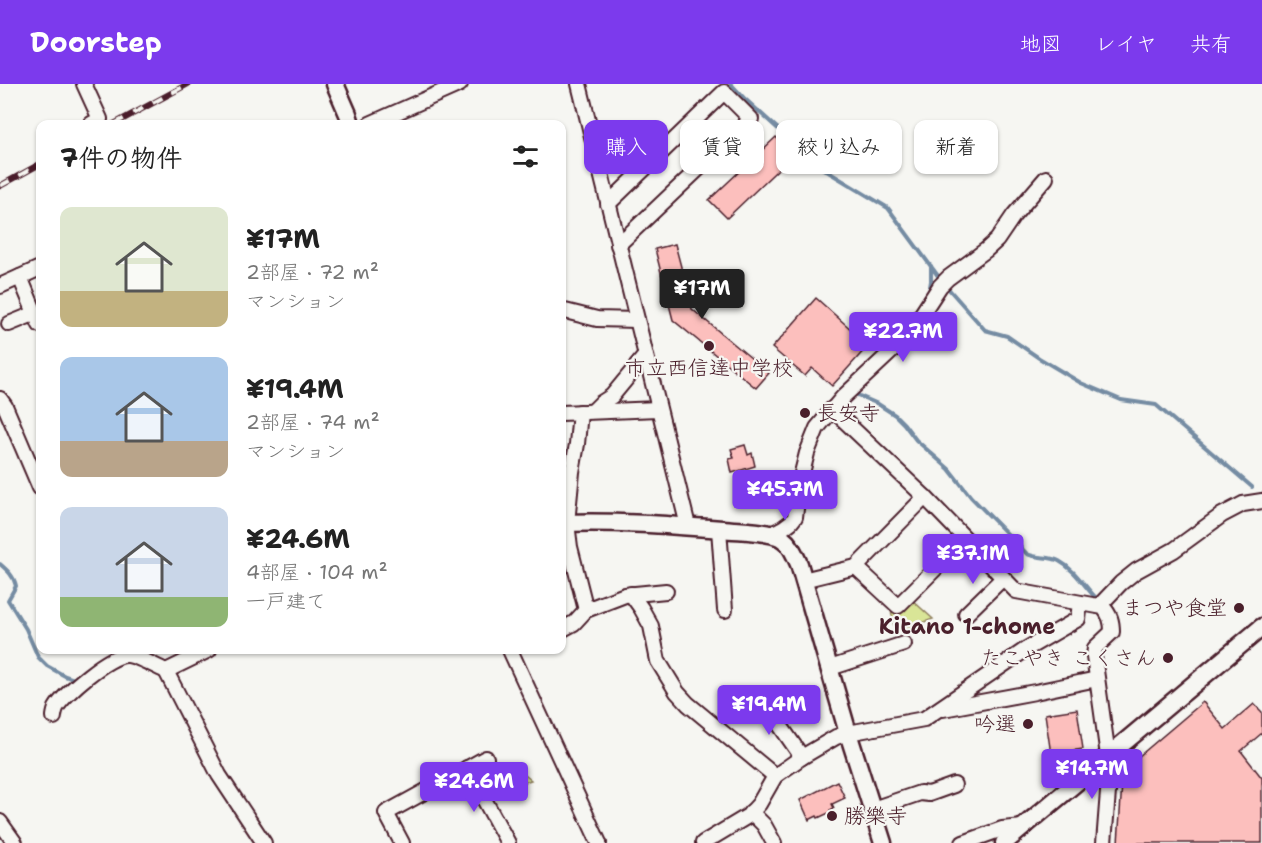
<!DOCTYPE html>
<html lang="ja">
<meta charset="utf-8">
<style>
:root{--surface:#fff;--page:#f6f6f6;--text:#222;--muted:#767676;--accent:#7c3aed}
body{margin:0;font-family:"Shantell Sans","Klee One",sans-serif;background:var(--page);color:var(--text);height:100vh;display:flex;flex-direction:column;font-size:22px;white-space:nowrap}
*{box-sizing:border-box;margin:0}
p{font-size:20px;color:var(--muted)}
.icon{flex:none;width:33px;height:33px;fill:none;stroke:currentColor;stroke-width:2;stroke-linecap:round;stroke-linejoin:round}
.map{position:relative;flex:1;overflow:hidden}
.details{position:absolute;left:36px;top:36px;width:530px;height:534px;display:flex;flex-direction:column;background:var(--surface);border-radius:12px;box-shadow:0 2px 4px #0004}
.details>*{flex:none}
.guide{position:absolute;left:584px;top:36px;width:570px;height:54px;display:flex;gap:12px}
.price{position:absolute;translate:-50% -51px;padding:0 14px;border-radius:6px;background:var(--accent);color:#fff;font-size:20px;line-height:39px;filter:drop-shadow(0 2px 3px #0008)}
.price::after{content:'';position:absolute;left:50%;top:36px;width:18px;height:14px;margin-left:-9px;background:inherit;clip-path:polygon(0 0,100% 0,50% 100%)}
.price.on{background:#222;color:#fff}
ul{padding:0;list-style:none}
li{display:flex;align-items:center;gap:18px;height:150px;padding:0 24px}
li span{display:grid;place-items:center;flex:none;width:168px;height:120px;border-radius:12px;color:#555}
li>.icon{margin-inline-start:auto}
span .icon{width:72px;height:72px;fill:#fffc;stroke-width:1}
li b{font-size:26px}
h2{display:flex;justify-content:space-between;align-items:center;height:72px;padding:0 24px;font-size:26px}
.tag{padding:0 21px;border-radius:12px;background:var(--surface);box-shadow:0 2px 4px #0004;font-size:21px;line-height:54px}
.tag.on{background:var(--accent);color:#fff}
header{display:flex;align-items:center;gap:36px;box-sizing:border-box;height:84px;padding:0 30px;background:var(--accent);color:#fff}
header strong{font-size:28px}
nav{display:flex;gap:33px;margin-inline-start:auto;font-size:21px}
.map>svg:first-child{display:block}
.green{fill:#d9e597;stroke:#928261;stroke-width:1.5}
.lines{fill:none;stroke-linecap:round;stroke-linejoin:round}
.stream{stroke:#758ca3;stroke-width:4}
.building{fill:#fcbfbd;stroke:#4a1f2b;stroke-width:1.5}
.minor-casing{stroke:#4a1f2b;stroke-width:18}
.major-casing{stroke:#4a1f2b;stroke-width:21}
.minor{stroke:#f6f6f2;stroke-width:14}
.major{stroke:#f6f6f2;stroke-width:16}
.rail-casing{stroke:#4a1f2b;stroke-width:6}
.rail{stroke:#f6f6f2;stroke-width:4;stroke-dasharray:11;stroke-linecap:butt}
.poi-dot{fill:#4a1f2b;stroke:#f6f6f2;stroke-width:2}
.labels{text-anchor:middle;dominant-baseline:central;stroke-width:4.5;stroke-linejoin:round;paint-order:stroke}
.poi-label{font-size:21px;fill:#4a1f2b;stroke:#f6f6f2;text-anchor:end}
.neighbourhood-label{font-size:22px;font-weight:bold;fill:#4a1f2b;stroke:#f6f6f2}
</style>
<header>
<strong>Doorstep</strong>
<nav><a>地図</a><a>レイヤ</a><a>共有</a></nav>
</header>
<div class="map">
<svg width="1262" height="759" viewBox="0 0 1262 759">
<rect width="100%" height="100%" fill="#f6f6f2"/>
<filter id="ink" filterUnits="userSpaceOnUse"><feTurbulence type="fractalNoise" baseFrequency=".0167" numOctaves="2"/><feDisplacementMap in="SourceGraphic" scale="12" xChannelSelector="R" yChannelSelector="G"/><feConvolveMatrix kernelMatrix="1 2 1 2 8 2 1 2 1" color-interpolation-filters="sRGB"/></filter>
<g filter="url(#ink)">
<g class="green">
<path d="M 910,514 L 933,535 L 895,548 L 890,521 Z"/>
<path d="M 476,683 L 493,692 L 515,683 L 531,696 L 487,711 L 476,691 Z"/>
</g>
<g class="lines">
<g class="stream">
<path d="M 731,0 L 745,15 L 820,83 L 888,124 L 941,196"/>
<path d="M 946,202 L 985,246 L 1007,252 L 1039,274 L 1081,299 L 1121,316 L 1156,321 L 1252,403"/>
<path d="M 929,209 L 931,197 L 931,182"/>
<path d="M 854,308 L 855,310 L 878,320 L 895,331 L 904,340 L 916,356 L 949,385 L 971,413 L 1027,470 C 1038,475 1050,472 1059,477 C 1076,486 1086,505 1099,517"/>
<path d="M 0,480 C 7,486 14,492 16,502 L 8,516 L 26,545 L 38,573 L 47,582 L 65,592 L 77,596"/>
</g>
</g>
<g class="building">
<path d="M 776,53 L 793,71 L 727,134 L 709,116 Z"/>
<path d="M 675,160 L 692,225 L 769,289 L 756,304 L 673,236 L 655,165 Z"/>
<path d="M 816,214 L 854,248 L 869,231 L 884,244 L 832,302 L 812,284 L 805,292 L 772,264 Z"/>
<path d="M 745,361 L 748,371 L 752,369 L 755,382 L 732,389 L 729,375 L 734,374 L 731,365 Z"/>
<path d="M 1203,618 L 1225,645 L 1254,620 L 1262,628 L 1262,649 L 1241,667 L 1262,694 L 1262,759 L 1118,759 L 1122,699 L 1131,679 Z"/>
<path d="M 1077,625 L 1083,665 L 1051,670 L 1045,630 Z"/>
<path d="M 837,697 L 845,714 L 832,720 L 834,724 L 830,726 L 831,728 L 818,734 L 817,732 L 809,736 L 800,716 Z"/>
</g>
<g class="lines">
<g class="minor-casing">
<g id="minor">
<path d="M 84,0 L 100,35 L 91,40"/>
<path d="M 579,0 L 688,442"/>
<path d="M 370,40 L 460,0"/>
<path d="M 608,120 L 724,8 L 751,35 L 618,161"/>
<path d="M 20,193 L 40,241"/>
<path d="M 0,202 L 40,184"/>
<path d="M 561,226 L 597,235 L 637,236"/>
<path d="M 9,240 L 36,229"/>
<path d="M 0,315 L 5,322 L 40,404"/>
<path d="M 832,325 L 925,413 L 1016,507 L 1103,523 C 1110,531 1112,537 1112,548 L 1095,564 L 1094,572 L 1108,672 L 1109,695 L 1104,759"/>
<path d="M 593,327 L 601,319 L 612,312 L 645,272"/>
<path d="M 580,328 L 577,360 L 572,388 L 567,439 L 570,463 L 586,526"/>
<path d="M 561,329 L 658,325"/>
<path d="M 719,445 L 725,526"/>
<path d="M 770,451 L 783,444 L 791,438 L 795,433 L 799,401 L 807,369 L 817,344 L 843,313 L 892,267 L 912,245 L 940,202 L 948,194 L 986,166 L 997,156 L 1014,131 L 1046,94"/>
<path d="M 856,483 L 898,522 L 965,455"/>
<path d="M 803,496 L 856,483 L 925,413"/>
<path d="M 631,510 L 641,524 L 651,542 L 658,577 L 677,608 L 688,620 L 775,692"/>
<path d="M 1099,522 L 1121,499 L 1136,487 L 1174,466 L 1222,431 L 1243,420 L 1262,417"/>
<path d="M 966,530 L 1003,494"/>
<path d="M 561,546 L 574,539 L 586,526 L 625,511 L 666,507"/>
<path d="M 209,566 L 166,587 L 219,691 L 264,759"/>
<path d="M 510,566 L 599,759"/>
<path d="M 830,584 L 904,560"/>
<path d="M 761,614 L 802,673"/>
<path d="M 943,625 L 1035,608 L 1097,595"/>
<path d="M 54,633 C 54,630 55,627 56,624 C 64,610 110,570 127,571 C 135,571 157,583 166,587"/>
<path d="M 467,684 L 508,759"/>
<path d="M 873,725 L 920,709 L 929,710 L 954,701"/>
<path d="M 751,728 L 764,741 L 774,759"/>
<path d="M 0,738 L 15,759"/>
<path d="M 402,759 L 386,729 L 486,674"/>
<path d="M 703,759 L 748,732 L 759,720 L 775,692 L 802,673 L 836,653 L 848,649 L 924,635 L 1028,564 L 1078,535 L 1080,519"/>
<path d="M 963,759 L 1002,745 L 1024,743"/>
</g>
</g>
<g class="major-casing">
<g id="major">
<path d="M 335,0 L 348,30 L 351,40"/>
<path d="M 561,439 C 614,437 669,441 722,445 C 739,447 760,446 777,452 C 789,456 794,469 799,480 L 848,649 L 883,759"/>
<path d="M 1004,759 L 1262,543"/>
</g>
</g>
<use href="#minor" class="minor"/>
<use href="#major" class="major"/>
<g class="rail-casing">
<g id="rail">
<path d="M 114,40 L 188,0"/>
<path d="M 0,102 L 40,80"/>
</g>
</g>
<use href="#rail" class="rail"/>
</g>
</g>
<g class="poi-dot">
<circle cx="709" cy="262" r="6"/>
<circle cx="805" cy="329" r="6"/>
<circle cx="1239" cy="524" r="6"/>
<circle cx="1168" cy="574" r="6"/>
<circle cx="1028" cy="640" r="6"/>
<circle cx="832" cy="732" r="6"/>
</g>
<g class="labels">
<g class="poi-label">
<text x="709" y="284" text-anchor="middle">市立西信達中学校</text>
<text x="817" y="329" text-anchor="start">長安寺</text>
<text x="1227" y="524">まつや食堂</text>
<text x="1156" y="574">たこやき こくさん</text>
<text x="1016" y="640">吟選</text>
<text x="844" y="732" text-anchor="start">勝樂寺</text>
</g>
<g class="neighbourhood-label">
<text x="967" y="542">Kitano 1-chome</text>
</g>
</g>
</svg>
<b class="price on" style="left:702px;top:236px">¥17M</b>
<b class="price" style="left:903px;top:279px">¥22.7M</b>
<b class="price" style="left:785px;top:437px">¥45.7M</b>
<b class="price" style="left:973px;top:501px">¥37.1M</b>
<b class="price" style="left:769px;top:652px">¥19.4M</b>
<b class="price" style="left:1092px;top:716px">¥14.7M</b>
<b class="price" style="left:474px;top:729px">¥24.6M</b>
<div class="guide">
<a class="tag on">購入</a>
<a class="tag">賃貸</a>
<a class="tag">絞り込み</a>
<a class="tag">新着</a>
</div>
<section class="details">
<h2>7件の物件<svg class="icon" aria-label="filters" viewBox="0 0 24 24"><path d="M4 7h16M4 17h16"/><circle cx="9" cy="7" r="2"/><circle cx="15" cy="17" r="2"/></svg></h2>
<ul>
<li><span style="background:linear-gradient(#dfe7d0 70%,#c2b280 0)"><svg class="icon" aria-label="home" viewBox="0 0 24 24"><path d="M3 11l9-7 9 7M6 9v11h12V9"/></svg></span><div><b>¥17M</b><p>2部屋 · 72 m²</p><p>マンション</p></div></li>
<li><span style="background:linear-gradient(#a9c7e8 70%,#b9a48a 0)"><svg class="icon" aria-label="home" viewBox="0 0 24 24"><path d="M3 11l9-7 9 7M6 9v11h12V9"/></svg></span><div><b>¥19.4M</b><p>2部屋 · 74 m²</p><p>マンション</p></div></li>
<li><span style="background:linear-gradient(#c9d6e8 75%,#8fb573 0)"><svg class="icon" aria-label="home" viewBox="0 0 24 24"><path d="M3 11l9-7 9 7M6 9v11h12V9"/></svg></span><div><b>¥24.6M</b><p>4部屋 · 104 m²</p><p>一戸建て</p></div></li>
</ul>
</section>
</div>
